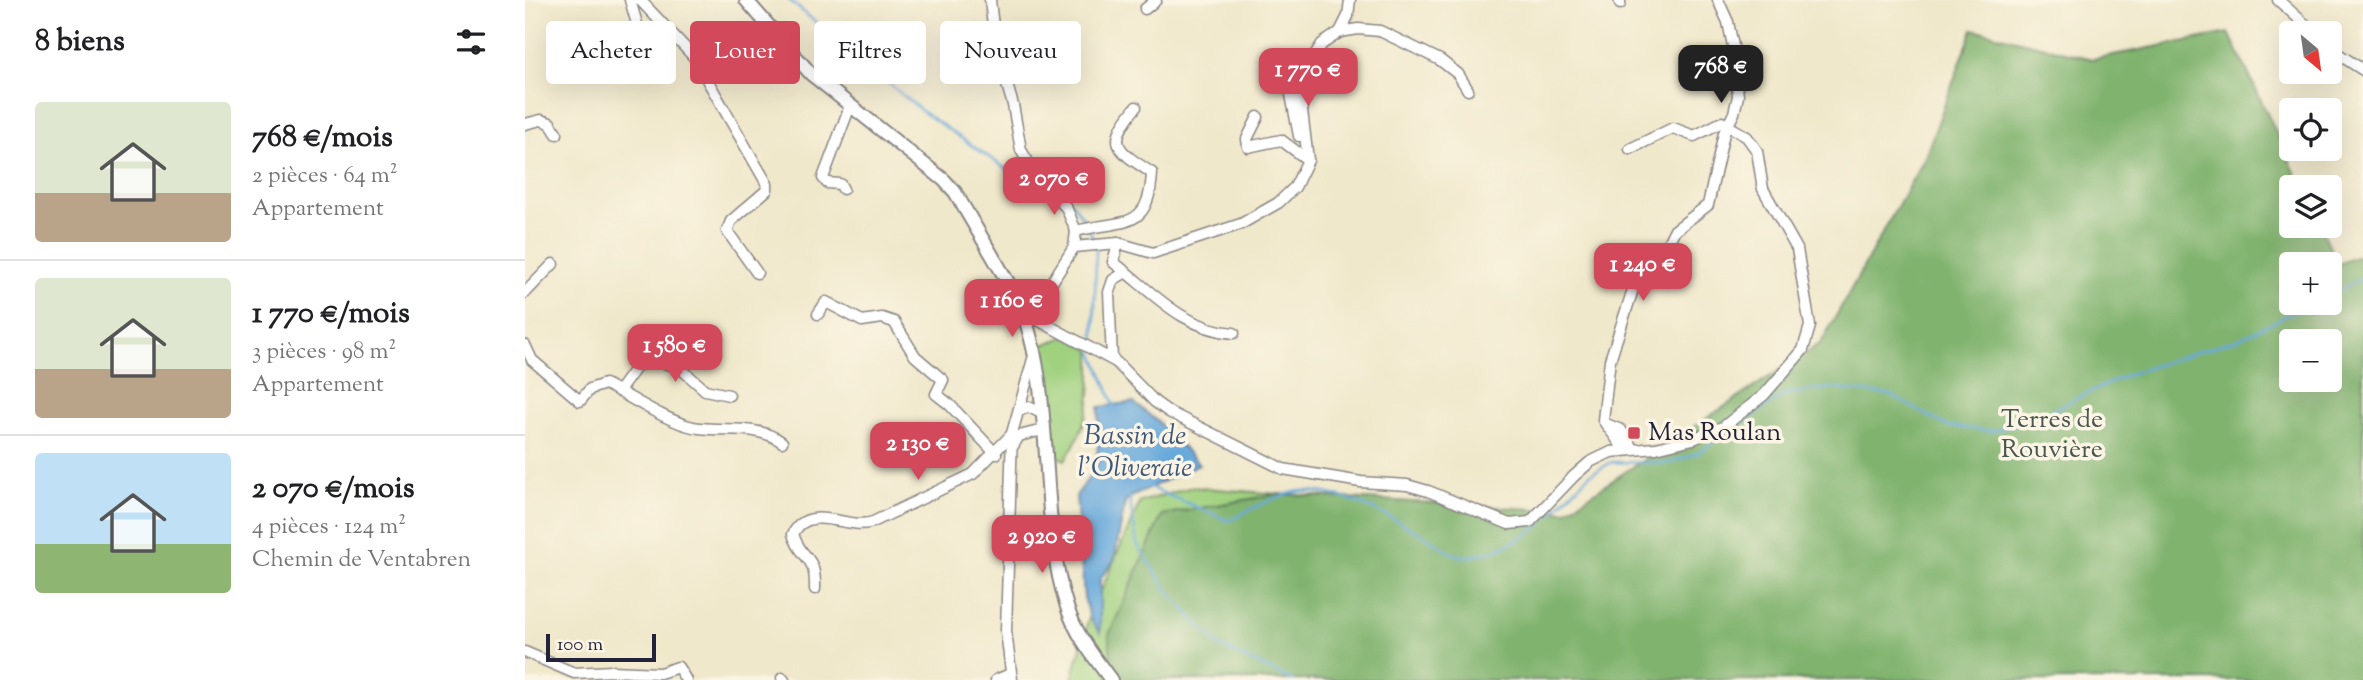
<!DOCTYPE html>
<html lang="fr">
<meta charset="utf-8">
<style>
:root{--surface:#fff;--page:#f2f2f2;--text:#202124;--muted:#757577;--line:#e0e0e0;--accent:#d1495b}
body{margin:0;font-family:"Sorts Mill Goudy",serif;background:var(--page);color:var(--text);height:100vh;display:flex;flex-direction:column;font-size:26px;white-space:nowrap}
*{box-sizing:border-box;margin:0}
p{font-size:23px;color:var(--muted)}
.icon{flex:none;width:38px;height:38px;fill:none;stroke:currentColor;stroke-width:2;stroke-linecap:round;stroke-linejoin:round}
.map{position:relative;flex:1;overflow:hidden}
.drawer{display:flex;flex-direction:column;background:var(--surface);width:525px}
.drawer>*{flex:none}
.top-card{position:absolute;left:21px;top:21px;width:665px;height:63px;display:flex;gap:14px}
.needle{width:46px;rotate:151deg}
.buttons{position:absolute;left:1754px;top:21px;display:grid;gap:14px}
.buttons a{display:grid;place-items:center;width:63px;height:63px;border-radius:7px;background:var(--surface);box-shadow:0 7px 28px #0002;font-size:35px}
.scale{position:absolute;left:21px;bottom:18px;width:110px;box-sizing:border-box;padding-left:7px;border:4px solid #22223b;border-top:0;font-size:19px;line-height:24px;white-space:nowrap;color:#22223b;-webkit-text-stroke:5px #fcf5e5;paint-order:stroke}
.price{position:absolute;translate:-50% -60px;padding:0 16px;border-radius:14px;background:var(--accent);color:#fff;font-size:23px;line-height:46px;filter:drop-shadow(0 2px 4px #0008)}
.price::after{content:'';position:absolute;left:50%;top:42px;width:21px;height:16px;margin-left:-10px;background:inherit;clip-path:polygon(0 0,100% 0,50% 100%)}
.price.current{background:#222;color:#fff}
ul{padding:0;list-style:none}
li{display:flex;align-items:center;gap:21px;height:175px;padding:0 35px}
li+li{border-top:2px solid var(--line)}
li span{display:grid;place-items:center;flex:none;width:196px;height:140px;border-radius:7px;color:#555}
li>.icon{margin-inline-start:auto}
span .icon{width:84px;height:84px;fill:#fffc;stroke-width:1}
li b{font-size:30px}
h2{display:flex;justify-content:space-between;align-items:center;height:84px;padding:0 35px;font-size:30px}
.chip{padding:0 24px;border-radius:7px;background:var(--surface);box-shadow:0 7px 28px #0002;font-size:24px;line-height:63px}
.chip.current{background:var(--accent);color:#fff}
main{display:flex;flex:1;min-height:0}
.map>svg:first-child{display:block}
.green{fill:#a0d17f;stroke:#617a5d;stroke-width:2}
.forest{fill:#80b36e;stroke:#516a54;stroke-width:2;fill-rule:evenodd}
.water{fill:#68a9dc;stroke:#45668c;stroke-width:2}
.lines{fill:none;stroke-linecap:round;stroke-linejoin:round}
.stream{stroke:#68a9dc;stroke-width:2.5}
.minor-casing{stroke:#898583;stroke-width:13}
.major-casing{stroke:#898583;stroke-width:16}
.minor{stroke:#fff;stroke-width:10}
.major{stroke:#fff;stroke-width:12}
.poi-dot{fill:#d1495b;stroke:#fcf5e5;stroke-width:2.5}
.labels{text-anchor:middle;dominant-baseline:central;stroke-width:7;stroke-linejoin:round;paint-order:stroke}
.park-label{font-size:26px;fill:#48574f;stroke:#fcf5e5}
.poi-label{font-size:26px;fill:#22223b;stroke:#fcf5e5;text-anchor:start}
.water-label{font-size:28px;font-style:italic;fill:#3e587b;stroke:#fcf5e5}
</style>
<main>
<section class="drawer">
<h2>8 biens<svg class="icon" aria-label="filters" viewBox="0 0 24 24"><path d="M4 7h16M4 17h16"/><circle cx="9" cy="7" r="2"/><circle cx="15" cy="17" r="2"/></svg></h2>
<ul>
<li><span style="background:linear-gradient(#dfe7d0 65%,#b9a48a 0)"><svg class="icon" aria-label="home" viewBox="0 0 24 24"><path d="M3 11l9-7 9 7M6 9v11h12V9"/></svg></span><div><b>768 €/mois</b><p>2 pièces · 64 m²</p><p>Appartement</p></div></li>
<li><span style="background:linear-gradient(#dfe7d0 65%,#b9a48a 0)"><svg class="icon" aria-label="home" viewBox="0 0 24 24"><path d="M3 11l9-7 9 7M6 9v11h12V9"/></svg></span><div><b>1 770 €/mois</b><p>3 pièces · 98 m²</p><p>Appartement</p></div></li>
<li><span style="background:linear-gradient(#bfe0f5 65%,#8fb573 0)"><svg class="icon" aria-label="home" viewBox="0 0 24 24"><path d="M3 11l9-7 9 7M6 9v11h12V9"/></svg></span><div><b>2 070 €/mois</b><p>4 pièces · 124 m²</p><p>Chemin de Ventabren</p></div></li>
</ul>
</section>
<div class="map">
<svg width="1838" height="680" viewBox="0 0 1838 680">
<rect width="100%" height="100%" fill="#fcf5e5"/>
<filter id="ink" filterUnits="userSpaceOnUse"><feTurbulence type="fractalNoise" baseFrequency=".0143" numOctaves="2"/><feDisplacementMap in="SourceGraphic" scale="14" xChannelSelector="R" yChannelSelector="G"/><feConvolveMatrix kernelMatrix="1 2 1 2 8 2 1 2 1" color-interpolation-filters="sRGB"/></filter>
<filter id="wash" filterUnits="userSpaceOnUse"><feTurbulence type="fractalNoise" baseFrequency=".00686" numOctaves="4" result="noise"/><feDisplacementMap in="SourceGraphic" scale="28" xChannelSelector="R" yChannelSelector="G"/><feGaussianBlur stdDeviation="1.57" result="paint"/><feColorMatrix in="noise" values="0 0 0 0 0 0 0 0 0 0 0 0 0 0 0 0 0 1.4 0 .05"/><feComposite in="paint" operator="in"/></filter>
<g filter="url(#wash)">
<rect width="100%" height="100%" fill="#f0e8cb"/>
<g class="green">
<path d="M 542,336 L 566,350 C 567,396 566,421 540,460 L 533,457 L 531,447 L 515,346 Z"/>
<path d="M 667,487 L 753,494 L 637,515 L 588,680 L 547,680 L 563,620 L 615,502 Z"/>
</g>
<path class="forest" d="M 1448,29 L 1567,59 L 1704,33 L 1777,187 L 1766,187 L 1766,226 L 1795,226 L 1813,264 L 1838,254 L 1838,680 L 588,680 L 584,635 L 637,515 L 753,494 L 1041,511 L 1296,343 L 1400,157 ZM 1766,264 L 1804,264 L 1804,303 L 1766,303 ZM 1766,341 L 1804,341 L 1804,380 L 1766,380 Z"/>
<path class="water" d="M 608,402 L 632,421 L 674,464 L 604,498 L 600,503 L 589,560 L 575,579 L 575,633 L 565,619 L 559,597 L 551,496 L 572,466 L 574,407 Z"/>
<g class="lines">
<g class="stream">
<path d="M 264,0 L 398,112 L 493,177 L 510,181"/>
<path d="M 526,187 L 549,205 L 562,224"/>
<path d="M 565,230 L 571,250 L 569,345"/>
<path d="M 1804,295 L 1838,278"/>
<path d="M 568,352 L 590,407"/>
<path d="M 624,487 L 704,521 C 722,511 758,492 778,491 C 819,491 864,516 898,535 C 909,541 924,554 936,556 C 958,559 1003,537 1018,522"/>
<path d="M 604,496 L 612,544 L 643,591 L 694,646 L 767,680"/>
<path d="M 1024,516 L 1064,475 L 1087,462 L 1144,463 L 1171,454 L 1260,394 L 1303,388 L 1365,395 L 1422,426 L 1468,431 L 1508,419 L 1604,374 L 1715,338 L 1787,303"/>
</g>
</g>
</g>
<g filter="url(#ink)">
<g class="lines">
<g class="minor-casing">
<g id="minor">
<path d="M 105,0 L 126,72"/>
<path d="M 115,0 L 169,57 L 242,184 L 242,190 L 206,221 L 202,231 L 232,273"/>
<path d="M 465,0 L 470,44 L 488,105 L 496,150 L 516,184 L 541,207 L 551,231 L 549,247 L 519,295 L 513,318"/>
<path d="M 1095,0 L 1095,4"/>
<path d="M 1753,0 L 1790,33"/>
<path d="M 620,9 L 631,0"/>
<path d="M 815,32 L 823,16 L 825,0"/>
<path d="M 1804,48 L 1838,70"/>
<path d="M 763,79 L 774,136"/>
<path d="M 733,117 L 722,139 L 723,147 L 756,140 L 783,160"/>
<path d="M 0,124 L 16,120 L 25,123 L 32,134"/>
<path d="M 318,189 L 315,184 L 302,183 L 298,178 L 325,106"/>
<path d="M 551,231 C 598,219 624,232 627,173 C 590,149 581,144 611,107"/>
<path d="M 593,243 L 588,262 C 627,291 657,329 709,333"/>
<path d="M 549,247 L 593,243 L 628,253 L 716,224 L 753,203 L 770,187 L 783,160 L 775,94 L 782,67 L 797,44 L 815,32 L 833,29 L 855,31 L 915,60 L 933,74 L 943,90"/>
<path d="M 0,293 L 28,264"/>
<path d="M 498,312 L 591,362 L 630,402 L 644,412 L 758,469 L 836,482 L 882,485 L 903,491 L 984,524 L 1005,522 L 1049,476 L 1065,462 L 1086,452 L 1131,448 L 1168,439 L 1198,427 L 1239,395 L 1278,350 L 1285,326 L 1272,249 L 1238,189 L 1232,151 L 1222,137 L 1197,122 L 1169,136 L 1148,128 L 1105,149"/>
<path d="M 293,314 L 301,302 L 337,321 L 357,318 L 369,322 L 390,356 L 418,380 L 411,394 L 424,404 L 471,454"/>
<path d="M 0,345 L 7,360 L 55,401 L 65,389 L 80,384 C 106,397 141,421 168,427 C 199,433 230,423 257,442"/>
<path d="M 587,359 L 584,292 L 588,280 L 601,272"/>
<path d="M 94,391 L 118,358 L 154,367 L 180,390 L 204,395"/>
<path d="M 495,410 L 504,407 L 516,413"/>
<path d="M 1081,424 L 1096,430 L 1108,448"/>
<path d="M 488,446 L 494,436 L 518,430"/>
<path d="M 1099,449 L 1078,420 L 1085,360 L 1113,274 L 1139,251 L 1149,231 L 1183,205 L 1199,133 L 1209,113 L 1213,96 L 1208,46 L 1203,22 L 1193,0"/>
<path d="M 290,589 C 291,553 277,562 268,534 C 284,502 324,531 348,522 L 448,474 L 487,434"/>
<path d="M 0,652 L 49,673 L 87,671 L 135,673 L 153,667 L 161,680"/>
<path d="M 257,678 L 259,680"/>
<path d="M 471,680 L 485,674"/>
<path d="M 487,680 L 481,631 L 487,433 L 508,359"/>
</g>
</g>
<g class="major-casing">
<path id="major" d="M 221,0 L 286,74 L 419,180 L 430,192 L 491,296 C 533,386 511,512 542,607 C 551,635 569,657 586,680"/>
</g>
<use href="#minor" class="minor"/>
<use href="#major" class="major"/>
</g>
</g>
<rect class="poi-dot" x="1102" y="426" width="14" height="14" rx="3.5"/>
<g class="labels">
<g class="park-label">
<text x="1527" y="420">Terres de<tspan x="1527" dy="30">Rouvière</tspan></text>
</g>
<g class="poi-label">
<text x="1123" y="433">Mas Roulan</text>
</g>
<g class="water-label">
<text x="610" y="437">Bassin de<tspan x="610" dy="32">l'Oliveraie</tspan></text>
</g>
</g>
</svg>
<div class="buttons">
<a><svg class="needle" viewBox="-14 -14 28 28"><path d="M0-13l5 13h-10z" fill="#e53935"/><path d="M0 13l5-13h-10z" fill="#757577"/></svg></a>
<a><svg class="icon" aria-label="locate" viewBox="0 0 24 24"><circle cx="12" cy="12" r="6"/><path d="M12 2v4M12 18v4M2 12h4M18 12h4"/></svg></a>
<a><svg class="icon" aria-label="layers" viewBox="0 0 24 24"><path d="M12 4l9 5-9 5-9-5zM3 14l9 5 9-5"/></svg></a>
<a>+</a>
<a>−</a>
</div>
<div class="scale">100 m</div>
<b class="price current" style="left:1196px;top:105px">768 €</b>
<b class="price" style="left:783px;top:108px">1 770 €</b>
<b class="price" style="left:529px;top:217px">2 070 €</b>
<b class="price" style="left:1118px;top:303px">1 240 €</b>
<b class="price" style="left:487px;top:339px">1 160 €</b>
<b class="price" style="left:150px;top:384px">1 580 €</b>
<b class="price" style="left:393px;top:482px">2 130 €</b>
<b class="price" style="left:517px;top:575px">2 920 €</b>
<div class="top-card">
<a class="chip">Acheter</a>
<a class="chip current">Louer</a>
<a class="chip">Filtres</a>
<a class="chip">Nouveau</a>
</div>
</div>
</main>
